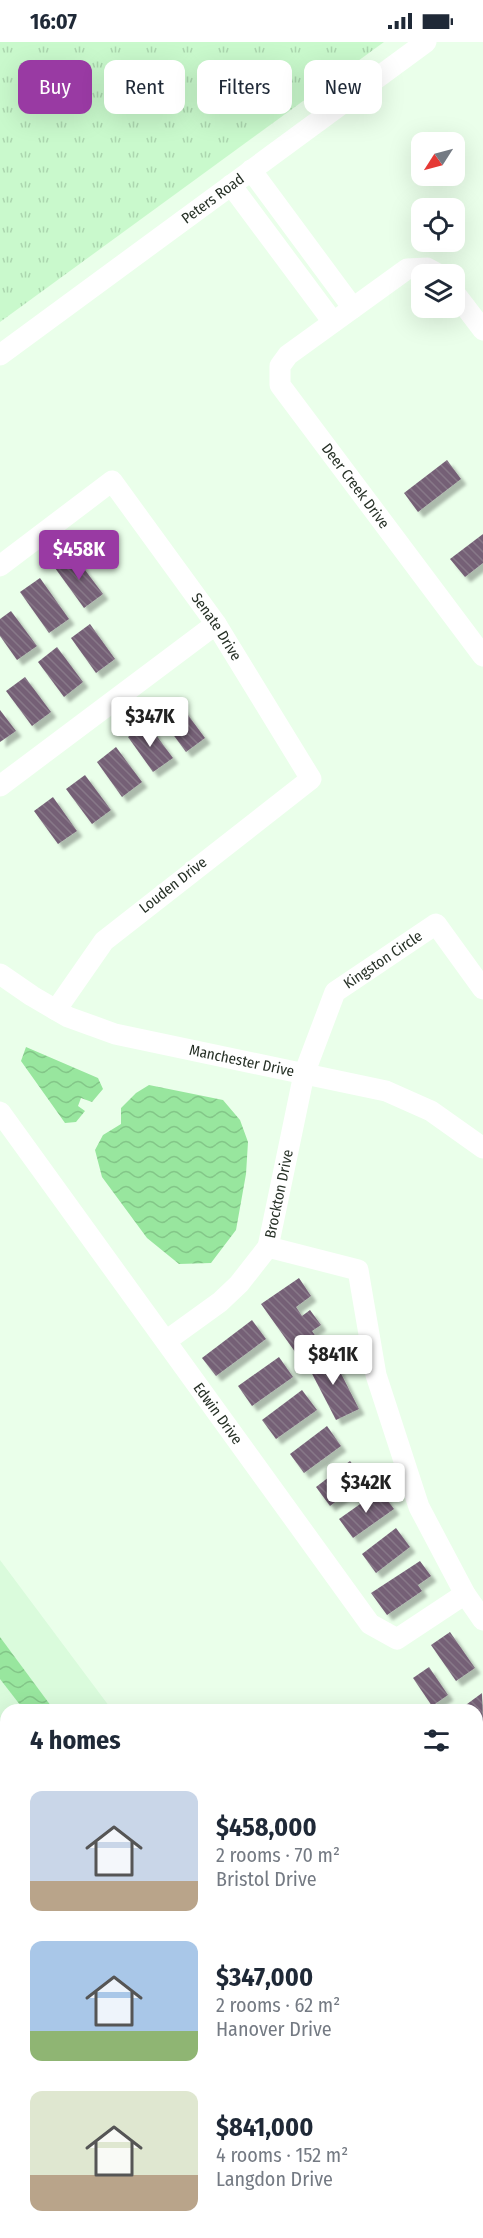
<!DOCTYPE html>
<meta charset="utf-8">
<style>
:root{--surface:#fff;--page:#f6f6f7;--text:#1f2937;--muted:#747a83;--accent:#993aa3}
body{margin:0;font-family:"Fira Sans Condensed",sans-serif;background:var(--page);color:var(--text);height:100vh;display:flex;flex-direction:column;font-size:22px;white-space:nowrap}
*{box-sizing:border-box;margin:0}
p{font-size:20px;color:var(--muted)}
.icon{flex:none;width:33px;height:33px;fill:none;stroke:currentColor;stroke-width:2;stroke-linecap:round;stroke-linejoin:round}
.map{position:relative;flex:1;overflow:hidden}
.details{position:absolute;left:0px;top:1662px;width:483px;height:534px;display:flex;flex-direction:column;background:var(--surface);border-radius:18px 18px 0 0;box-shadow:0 6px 24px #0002}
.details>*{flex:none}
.guide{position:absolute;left:18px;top:18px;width:447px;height:54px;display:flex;gap:12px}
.needle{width:39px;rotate:234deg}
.buttons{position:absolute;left:411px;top:90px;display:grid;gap:12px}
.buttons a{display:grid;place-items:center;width:54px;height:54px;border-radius:12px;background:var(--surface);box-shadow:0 6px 24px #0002;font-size:30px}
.price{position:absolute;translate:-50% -51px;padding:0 14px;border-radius:6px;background:#fff;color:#222;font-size:20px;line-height:39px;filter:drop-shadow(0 2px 3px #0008)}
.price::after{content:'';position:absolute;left:50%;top:36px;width:18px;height:14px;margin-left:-9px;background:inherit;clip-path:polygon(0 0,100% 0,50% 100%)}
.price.on{background:var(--accent);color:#fff}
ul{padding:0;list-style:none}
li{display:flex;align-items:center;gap:18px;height:150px;padding:0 30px}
li span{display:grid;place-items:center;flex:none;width:168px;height:120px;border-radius:12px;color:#555}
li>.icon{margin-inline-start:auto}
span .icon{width:72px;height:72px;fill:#fffc;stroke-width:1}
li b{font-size:26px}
h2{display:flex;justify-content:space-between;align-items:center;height:72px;padding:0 30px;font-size:26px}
.chip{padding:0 21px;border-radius:12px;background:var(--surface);box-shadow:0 6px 24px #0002;font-size:21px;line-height:54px}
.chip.on{background:var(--accent);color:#fff}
.status{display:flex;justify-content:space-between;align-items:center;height:42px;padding:0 30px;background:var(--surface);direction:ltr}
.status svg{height:16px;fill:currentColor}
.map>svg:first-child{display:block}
.built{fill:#dafbdc}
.grass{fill:url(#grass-tufts)}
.garden{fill:#c9f9cc}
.water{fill:url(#water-waves)}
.building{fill:url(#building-back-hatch);filter:url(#shadow)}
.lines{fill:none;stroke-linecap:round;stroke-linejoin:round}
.minor{stroke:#fff;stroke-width:21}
.labels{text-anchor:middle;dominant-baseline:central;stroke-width:6;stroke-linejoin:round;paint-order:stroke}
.street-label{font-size:15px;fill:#263026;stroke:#fff}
</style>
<div class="status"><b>16:07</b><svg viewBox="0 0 49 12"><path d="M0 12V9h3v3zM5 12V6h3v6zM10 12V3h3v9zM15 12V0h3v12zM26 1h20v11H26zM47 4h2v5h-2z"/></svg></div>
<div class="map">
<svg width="483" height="2196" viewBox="0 0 483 2196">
<defs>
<pattern id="grass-tufts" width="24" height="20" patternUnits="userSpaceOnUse" patternTransform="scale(1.5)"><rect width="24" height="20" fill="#c9f9cc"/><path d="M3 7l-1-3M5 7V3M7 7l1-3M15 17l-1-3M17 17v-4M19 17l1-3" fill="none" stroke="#acd6af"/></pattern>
<pattern id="water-waves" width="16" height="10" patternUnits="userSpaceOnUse" patternTransform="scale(1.5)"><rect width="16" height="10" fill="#98e69e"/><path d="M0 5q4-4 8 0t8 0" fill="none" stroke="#83c688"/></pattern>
<pattern id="building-back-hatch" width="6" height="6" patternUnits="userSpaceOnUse" patternTransform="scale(1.5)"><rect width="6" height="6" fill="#756076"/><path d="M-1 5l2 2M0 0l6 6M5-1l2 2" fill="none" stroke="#877888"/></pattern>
<filter id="shadow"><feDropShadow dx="5.5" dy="5.5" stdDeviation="1.5" flood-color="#0004"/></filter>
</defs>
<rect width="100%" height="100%" fill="#eaffea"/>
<path class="built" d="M 0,1518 L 112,1668 L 6,1668 L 6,2190 L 477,2190 L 477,2164 L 483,2172 L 483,2196 L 0,2196 Z"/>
<path class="grass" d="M 0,0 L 384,0 L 0,280 Z"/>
<g class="garden">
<path d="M 6,1988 L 6,2149 L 0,2153 L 0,1992 Z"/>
<path d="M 133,2190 L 374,2190 L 379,2196 L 125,2196 Z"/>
</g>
<g class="water">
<path d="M 26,1005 L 98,1036 L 103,1047 L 92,1060 L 81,1056 L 78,1064 L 85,1069 L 76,1080 L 65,1081 L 21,1019 Z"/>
<path d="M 149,1043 L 223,1058 L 240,1078 L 248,1100 L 246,1132 L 236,1188 L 211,1221 L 179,1222 L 147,1196 L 102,1135 L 95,1108 L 103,1093 L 121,1082 L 121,1066 L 136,1051 Z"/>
<path d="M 0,1595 L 54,1668 L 24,1668 L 0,1637 Z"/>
</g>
<g class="building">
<path d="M 447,418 L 461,437 L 418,470 L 404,451 Z"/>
<path d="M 483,492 L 483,521 L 465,535 L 450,517 Z"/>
<path d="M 73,512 L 103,552 L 84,566 L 55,526 Z"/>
<path d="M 40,536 L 69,577 L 49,591 L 20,550 Z"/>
<path d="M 11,569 L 37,604 L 17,618 L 0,594 L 0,577 Z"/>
<path d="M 90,582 L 115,617 L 96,631 L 71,596 Z"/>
<path d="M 57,605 L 83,640 L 64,655 L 38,620 Z"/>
<path d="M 25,635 L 51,670 L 32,684 L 6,649 Z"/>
<path d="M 177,658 L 205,696 L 186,710 L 158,672 Z"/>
<path d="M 0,668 L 16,689 L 0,700 Z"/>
<path d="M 147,681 L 173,716 L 153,730 L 128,695 Z"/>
<path d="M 116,705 L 142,740 L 122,755 L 97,720 Z"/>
<path d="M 85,733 L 111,768 L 92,782 L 66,747 Z"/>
<path d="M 53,755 L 77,789 L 58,802 L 34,769 Z"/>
<path d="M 299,1236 L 311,1254 L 296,1265 L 302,1274 L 310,1268 L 321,1283 L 312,1289 L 319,1299 L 298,1314 L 261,1262 Z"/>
<path d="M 252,1278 L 266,1297 L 216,1334 L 202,1316 Z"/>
<path d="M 330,1310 L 359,1367 L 336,1378 L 307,1322 Z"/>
<path d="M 279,1315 L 293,1335 L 252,1364 L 238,1344 Z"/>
<path d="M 302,1348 L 317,1368 L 276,1397 L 262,1378 Z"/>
<path d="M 327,1384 L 341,1404 L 304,1431 L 290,1412 Z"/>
<path d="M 350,1419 L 364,1438 L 330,1464 L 316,1445 Z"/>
<path d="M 380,1448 L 394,1467 L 353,1496 L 339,1477 Z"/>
<path d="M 396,1486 L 410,1505 L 376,1531 L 362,1512 Z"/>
<path d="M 420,1519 L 431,1534 L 418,1543 L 422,1549 L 387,1573 L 371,1551 Z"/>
<path d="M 450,1590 L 475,1626 L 456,1639 L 431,1603 Z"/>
<path d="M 429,1625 L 448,1653 L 432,1664 L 413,1636 Z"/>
<path d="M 482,1651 L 483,1680 L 477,1685 L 477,1668 L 459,1668 Z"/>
<path d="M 477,1728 L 483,1732 L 483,1761 L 477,1757 Z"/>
<path d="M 483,1823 L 483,1853 L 477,1857 L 477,1828 Z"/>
</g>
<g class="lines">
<g class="minor">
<path d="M 251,128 L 353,266"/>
<path d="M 231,143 L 333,280"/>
<path id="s1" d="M 438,232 L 427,226 L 407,227 L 288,313 L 280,324 L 280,343 L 483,614"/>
<path d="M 454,250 L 483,288"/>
<path id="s2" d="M 0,313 L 426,0"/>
<path id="s3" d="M 0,524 L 112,439 L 216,582 L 311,737 L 104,899 L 56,968"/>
<path d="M 0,744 L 216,582"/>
<path id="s4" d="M 0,932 L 32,954 L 68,975 L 115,992 L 386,1049 L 431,1069 L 483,1106"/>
<path id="s5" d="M 0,1070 L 370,1582 L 397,1597 L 465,1552"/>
<path d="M 268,1205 L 358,1228 L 376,1333 L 419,1465 L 465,1552 L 483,1578"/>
<path id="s6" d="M 166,1299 L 220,1260 L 239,1242 L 268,1205 L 304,1032 L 335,950 L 436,882 L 483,947"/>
</g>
</g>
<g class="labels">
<g class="street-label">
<text stroke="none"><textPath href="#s2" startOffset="264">Peters Road</textPath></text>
<text stroke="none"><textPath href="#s1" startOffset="338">Deer Creek Drive</textPath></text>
<text stroke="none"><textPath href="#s3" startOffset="320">Senate Drive</textPath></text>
<text transform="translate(173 843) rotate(-38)">Louden Drive</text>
<text stroke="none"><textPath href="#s6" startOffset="462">Kingston Circle</textPath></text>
<text stroke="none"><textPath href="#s4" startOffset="260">Manchester Drive</textPath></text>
<text stroke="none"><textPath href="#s6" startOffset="194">Brockton Drive</textPath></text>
<text stroke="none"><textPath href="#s5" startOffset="372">Edwin Drive</textPath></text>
</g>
</g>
</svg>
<div class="buttons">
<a><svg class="needle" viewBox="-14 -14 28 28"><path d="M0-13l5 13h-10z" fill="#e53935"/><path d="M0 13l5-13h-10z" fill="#747a83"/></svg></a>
<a><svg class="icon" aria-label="locate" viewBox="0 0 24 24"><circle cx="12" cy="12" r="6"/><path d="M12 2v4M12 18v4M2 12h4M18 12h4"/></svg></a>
<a><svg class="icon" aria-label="layers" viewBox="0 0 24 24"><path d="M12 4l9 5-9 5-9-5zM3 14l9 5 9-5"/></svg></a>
</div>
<b class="price on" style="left:79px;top:539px">$458K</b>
<b class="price" style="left:150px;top:706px">$347K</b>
<b class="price" style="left:333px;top:1344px">$841K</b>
<b class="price" style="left:366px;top:1472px">$342K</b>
<div class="guide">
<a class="chip on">Buy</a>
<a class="chip">Rent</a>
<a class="chip">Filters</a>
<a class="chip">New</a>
</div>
<section class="details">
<h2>4 homes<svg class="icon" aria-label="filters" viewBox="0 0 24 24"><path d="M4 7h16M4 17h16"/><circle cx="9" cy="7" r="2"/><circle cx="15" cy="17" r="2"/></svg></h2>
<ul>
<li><span style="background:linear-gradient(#c9d6e8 75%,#b9a48a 0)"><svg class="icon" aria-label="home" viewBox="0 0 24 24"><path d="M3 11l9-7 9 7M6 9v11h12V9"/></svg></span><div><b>$458,000</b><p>2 rooms · 70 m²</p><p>Bristol Drive</p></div></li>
<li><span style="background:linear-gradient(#a9c7e8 75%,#8fb573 0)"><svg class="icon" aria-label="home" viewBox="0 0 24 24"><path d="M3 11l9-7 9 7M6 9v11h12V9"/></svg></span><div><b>$347,000</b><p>2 rooms · 62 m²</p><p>Hanover Drive</p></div></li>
<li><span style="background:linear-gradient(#dfe7d0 70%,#b9a48a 0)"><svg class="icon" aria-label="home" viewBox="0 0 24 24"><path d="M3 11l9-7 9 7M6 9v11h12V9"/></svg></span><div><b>$841,000</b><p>4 rooms · 152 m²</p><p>Langdon Drive</p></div></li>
</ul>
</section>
</div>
